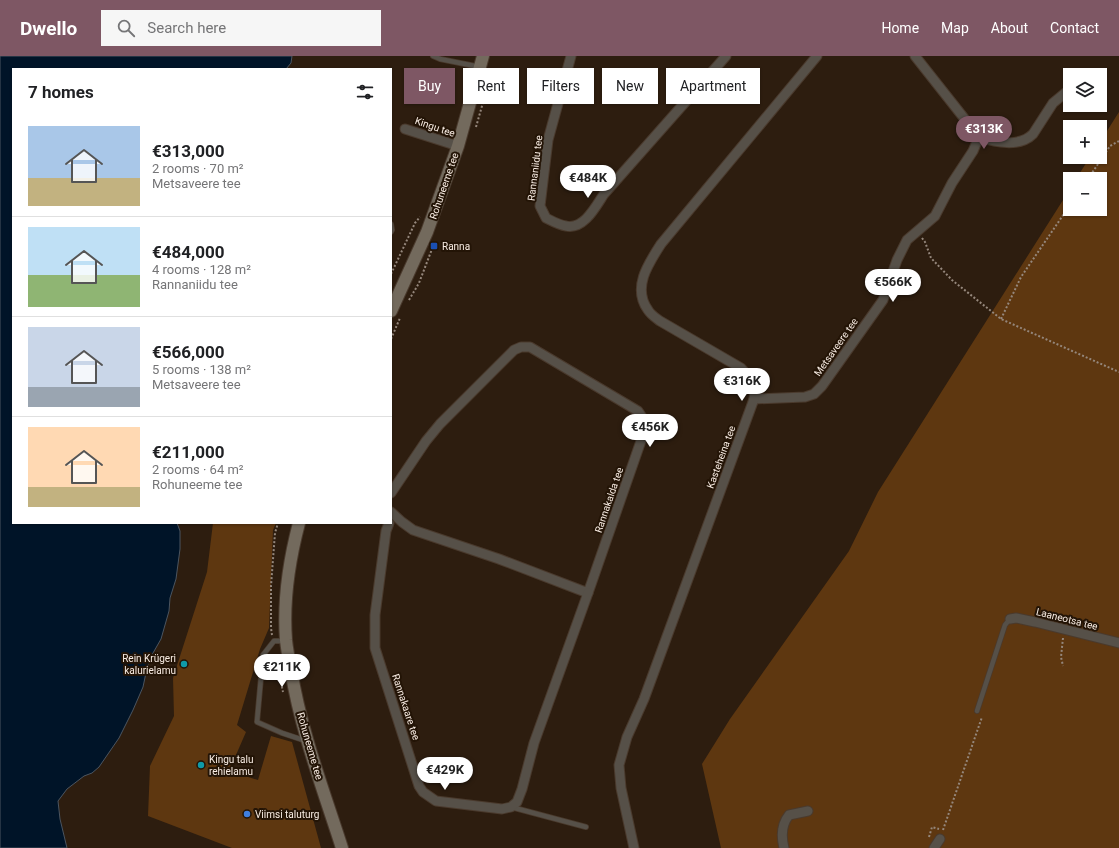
<!DOCTYPE html>
<meta charset="utf-8">
<style>
:root{--surface:#fff;--page:#f6f6f6;--text:#202124;--muted:#757577;--line:#e0e0e0;--accent:#7e5764}
body{margin:0;font-family:Roboto,sans-serif;background:var(--page);color:var(--text);height:100vh;display:flex;flex-direction:column;font-size:15px;white-space:nowrap}
*{box-sizing:border-box;margin:0}
p{font-size:13px;color:var(--muted)}
.icon{flex:none;width:22px;height:22px;fill:none;stroke:currentColor;stroke-width:2;stroke-linecap:round;stroke-linejoin:round}
.map{position:relative;flex:1;overflow:hidden}
.sheet{position:absolute;left:12px;top:12px;width:380px;height:456px;display:flex;flex-direction:column;background:var(--surface);border-radius:0px;box-shadow:0 1px 3px #0004}
.sheet>*{flex:none}
.banner{position:absolute;left:404px;top:12px;width:380px;height:36px;display:flex;gap:8px}
.tools{position:absolute;left:1063px;top:12px;display:grid;gap:8px}
.tools a{display:grid;place-items:center;width:44px;height:44px;border-radius:0px;background:var(--surface);box-shadow:0 1px 3px #0004;font-size:20px}
.price{position:absolute;translate:-50% -34px;padding:0 9px;border-radius:14px;background:#fff;color:#222;font-size:13px;line-height:26px;filter:drop-shadow(0 1px 2px #0008)}
.price::after{content:'';position:absolute;left:50%;top:24px;width:12px;height:9px;margin-left:-6px;background:inherit;clip-path:polygon(0 0,100% 0,50% 100%)}
.price.on{background:var(--accent);color:#fff}
ul{padding:0;list-style:none}
li{display:flex;align-items:center;gap:12px;height:100px;padding:0 16px}
li+li{border-top:1px solid var(--line)}
li span{display:grid;place-items:center;flex:none;width:112px;height:80px;border-radius:0px;color:#555}
li>.icon{margin-inline-start:auto}
span .icon{width:48px;height:48px;fill:#fffc;stroke-width:1}
li b{font-size:17px}
h2{display:flex;justify-content:space-between;align-items:center;height:48px;padding:0 16px;font-size:17px}
.chip{padding:0 14px;border-radius:0px;background:var(--surface);box-shadow:0 1px 3px #0004;font-size:14px;line-height:36px}
.chip.on{background:var(--accent);color:#fff}
header{display:flex;align-items:center;gap:24px;box-sizing:border-box;height:56px;padding:0 20px;background:var(--accent);color:#fff}
header strong{font-size:19px}
nav{display:flex;gap:22px;margin-inline-start:auto;font-size:14px}
.search{width:280px;height:36px;background:var(--page);display:flex;align-items:center;gap:10px;box-sizing:border-box;padding:0 14px;border-radius:0px;color:var(--muted);font-size:15px}
.map>svg:first-child{display:block}
.green{fill:#5e3710}
.water{fill:#001428;stroke:#4b5560}
.lines{fill:none;stroke-linecap:round;stroke-linejoin:round}
.lane-casing{stroke:#4a3a2d;stroke-width:6}
.street-casing{stroke:#4a3a2d;stroke-width:11}
.secondary-casing{stroke:#4a3a2d;stroke-width:14}
.path{stroke:#95877c;stroke-width:2;stroke-dasharray:2 2;stroke-linecap:butt}
.lane{stroke:#565048;stroke-width:4.5}
.street{stroke:#565048;stroke-width:9}
.secondary{stroke:#736a5d;stroke-width:12}
.transit-dot{fill:#1a4fb4;stroke:#231406;stroke-width:1.5}
.culture-dot{fill:#0f9aa8;stroke:#231406;stroke-width:1.5}
.shop-dot{fill:#3f7fe0;stroke:#231406;stroke-width:1.5}
.labels{text-anchor:middle;dominant-baseline:central;stroke-width:4;stroke-linejoin:round;paint-order:stroke}
.street-label{font-size:10px;fill:#f9ede4;stroke:#231406}
.poi-label{font-size:10px;fill:#f9ede4;stroke:#231406;text-anchor:start}
</style>
<header>
<strong>Dwello</strong>
<div class="search"><svg class="icon" aria-label="search" viewBox="0 0 24 24"><circle cx="10" cy="10" r="6"/><path d="M15 15l6 6"/></svg>Search here</div>
<nav><a>Home</a><a>Map</a><a>About</a><a>Contact</a></nav>
</header>
<div class="map">
<svg width="1119" height="792" viewBox="0 0 1119 792">
<rect width="100%" height="100%" fill="#2d1d0f"/>
<g class="green">
<path d="M 1119,56 L 1119,792 L 721,792 L 702,708 L 730,663 L 849,495 L 878,436 L 1070,133 L 1070,153 L 1100,153 L 1100,123 L 1076,123 L 1090,101 L 1100,101 L 1100,86 Z"/>
<path d="M 213,467 L 276,467 L 273,474 L 269,572 L 260,593 L 237,669 L 246,676 L 229,715 L 258,724 L 271,680 L 292,686 L 321,792 L 232,792 L 148,760 L 150,710 L 174,660 L 173,622 L 207,516 Z"/>
</g>
<path class="water" d="M 0,0 L 292,0 L 291,7 L 286,13 L 13,13 L 13,467 L 177,467 L 180,475 L 180,493 L 176,523 L 170,542 L 169,555 L 161,583 L 153,597 L 147,612 L 143,631 L 133,654 L 119,682 L 99,711 L 92,717 L 84,720 L 67,733 L 58,745 L 60,763 L 67,792 L 0,792 Z"/>
<g class="lines">
<g class="lane-casing">
<g id="lane">
<path d="M 433,0 L 440,3 L 480,11"/>
<path d="M 391,168 L 392,174 L 391,176"/>
<path d="M 286,585 L 274,585 L 263,599 L 257,666 L 282,677 L 306,685"/>
<path d="M 977,655 L 1005,569 L 1010,563"/>
<path d="M 511,751 L 586,771"/>
</g>
</g>
<g class="street-casing">
<g id="street">
<path d="M 571,0 L 548,84 L 540,150 L 546,162 C 552,165 559,169 566,170 C 584,174 596,150 604,138 L 726,0"/>
<path d="M 915,0 L 979,81 C 995,86 1019,92 1033,78 L 1053,47 L 1070,33"/>
<path d="M 405,73 L 458,90"/>
<path d="M 754,343 L 805,341 L 814,338 L 822,330 L 883,244 L 897,204 L 907,184 L 935,160 L 952,127 L 973,95 L 979,81"/>
<path d="M 391,437 L 426,385 L 440,368 L 514,294 L 521,291 L 530,291 L 638,355 L 642,361 L 642,382 L 588,537 L 499,503 L 413,474 L 402,466 L 391,456"/>
<path d="M 389,467 L 386,475 L 375,559 L 375,592 L 419,730 L 423,736 L 436,745 L 502,753 L 511,751 L 517,746 L 522,733 L 534,687 L 588,537"/>
<path d="M 1010,563 L 1016,562 L 1035,566 L 1119,587"/>
<path d="M 634,792 L 621,732 L 619,709 L 627,681 L 644,643 L 754,343 L 755,333 L 752,324 L 741,312 L 660,265 C 656,262 651,259 648,254 C 632,232 648,208 661,188 L 817,0"/>
<path d="M 784,792 C 781,780 781,769 789,759 L 808,755"/>
<path d="M 934,792 L 940,783"/>
</g>
</g>
<g class="secondary-casing">
<g id="secondary">
<path d="M 391,255 L 427,176 L 458,90 L 483,0"/>
<path d="M 299,467 C 289,505 283,545 286,584 C 287,594 289,604 291,614 C 301,675 323,733 342,792"/>
</g>
</g>
<g class="path">
<path d="M 476,71 L 488,29"/>
<path d="M 1088,123 L 1110,90 L 1119,85"/>
<path d="M 922,182 L 925,186 L 931,202 L 952,224 L 1001,263 L 1119,316"/>
<path d="M 391,218 L 415,167 L 420,161"/>
<path d="M 409,244 L 419,227 L 432,193"/>
<path d="M 1001,263 L 1021,221 L 1070,149"/>
<path d="M 391,283 L 400,262"/>
<path d="M 272,579 L 271,572 L 271,530 L 275,477 L 278,467"/>
<path d="M 1063,582 L 1061,601 L 1063,610"/>
<path d="M 277,607 L 283,636"/>
<path d="M 943,774 L 982,661"/>
<path d="M 929,781 L 932,771 L 939,773"/>
</g>
<use href="#lane" class="lane"/>
<use href="#street" class="street"/>
<use href="#secondary" class="secondary"/>
</g>
<rect class="transit-dot" x="430" y="186" width="8" height="8" rx="2"/>
<g class="culture-dot">
<circle cx="184" cy="608" r="4"/>
<circle cx="201" cy="709" r="4"/>
</g>
<circle class="shop-dot" cx="247" cy="758" r="4"/>
<g class="labels">
<g class="street-label">
<text transform="translate(435 71) rotate(19)">Kingu tee</text>
<text transform="translate(535 112) rotate(-83)">Rannaniidu tee</text>
<text transform="translate(444 130) rotate(-71)">Rohuneeme tee</text>
<text transform="translate(836 291) rotate(-55)">Metsaveere tee</text>
<text transform="translate(721 401) rotate(-70)">Kasteheina tee</text>
<text transform="translate(609 444) rotate(-71)">Rannakalda tee</text>
<text transform="translate(1067 563) rotate(14)">Laaneotsa tee</text>
<text transform="translate(406 651) rotate(72)">Rannakaare tee</text>
<text transform="translate(310 690) rotate(74)">Rohuneeme tee</text>
</g>
<g class="poi-label">
<text x="442" y="190">Ranna</text>
<text x="176" y="602" text-anchor="end">Rein Krügeri<tspan x="176" dy="12">kalurielamu</tspan></text>
<text x="209" y="703">Kingu talu<tspan x="209" dy="12">rehielamu</tspan></text>
<text x="255" y="758">Viimsi taluturg</text>
</g>
</g>
</svg>
<div class="tools">
<a><svg class="icon" aria-label="layers" viewBox="0 0 24 24"><path d="M12 4l9 5-9 5-9-5zM3 14l9 5 9-5"/></svg></a>
<a>+</a>
<a>−</a>
</div>
<b class="price on" style="left:984px;top:94px">€313K</b>
<b class="price" style="left:588px;top:143px">€484K</b>
<b class="price" style="left:893px;top:247px">€566K</b>
<b class="price" style="left:742px;top:346px">€316K</b>
<b class="price" style="left:650px;top:392px">€456K</b>
<b class="price" style="left:282px;top:632px">€211K</b>
<b class="price" style="left:445px;top:735px">€429K</b>
<div class="banner">
<a class="chip on">Buy</a>
<a class="chip">Rent</a>
<a class="chip">Filters</a>
<a class="chip">New</a>
<a class="chip">Apartment</a>
</div>
<section class="sheet">
<h2>7 homes<svg class="icon" aria-label="filters" viewBox="0 0 24 24"><path d="M4 7h16M4 17h16"/><circle cx="9" cy="7" r="2"/><circle cx="15" cy="17" r="2"/></svg></h2>
<ul>
<li><span style="background:linear-gradient(#a9c7e8 65%,#c2b280 0)"><svg class="icon" aria-label="home" viewBox="0 0 24 24"><path d="M3 11l9-7 9 7M6 9v11h12V9"/></svg></span><div><b>€313,000</b><p>2 rooms · 70 m²</p><p>Metsaveere tee</p></div></li>
<li><span style="background:linear-gradient(#bfe0f5 60%,#8fb573 0)"><svg class="icon" aria-label="home" viewBox="0 0 24 24"><path d="M3 11l9-7 9 7M6 9v11h12V9"/></svg></span><div><b>€484,000</b><p>4 rooms · 128 m²</p><p>Rannaniidu tee</p></div></li>
<li><span style="background:linear-gradient(#c9d6e8 75%,#9aa5b1 0)"><svg class="icon" aria-label="home" viewBox="0 0 24 24"><path d="M3 11l9-7 9 7M6 9v11h12V9"/></svg></span><div><b>€566,000</b><p>5 rooms · 138 m²</p><p>Metsaveere tee</p></div></li>
<li><span style="background:linear-gradient(#ffd9b3 75%,#c2b280 0)"><svg class="icon" aria-label="home" viewBox="0 0 24 24"><path d="M3 11l9-7 9 7M6 9v11h12V9"/></svg></span><div><b>€211,000</b><p>2 rooms · 64 m²</p><p>Rohuneeme tee</p></div></li>
</ul>
</section>
</div>
